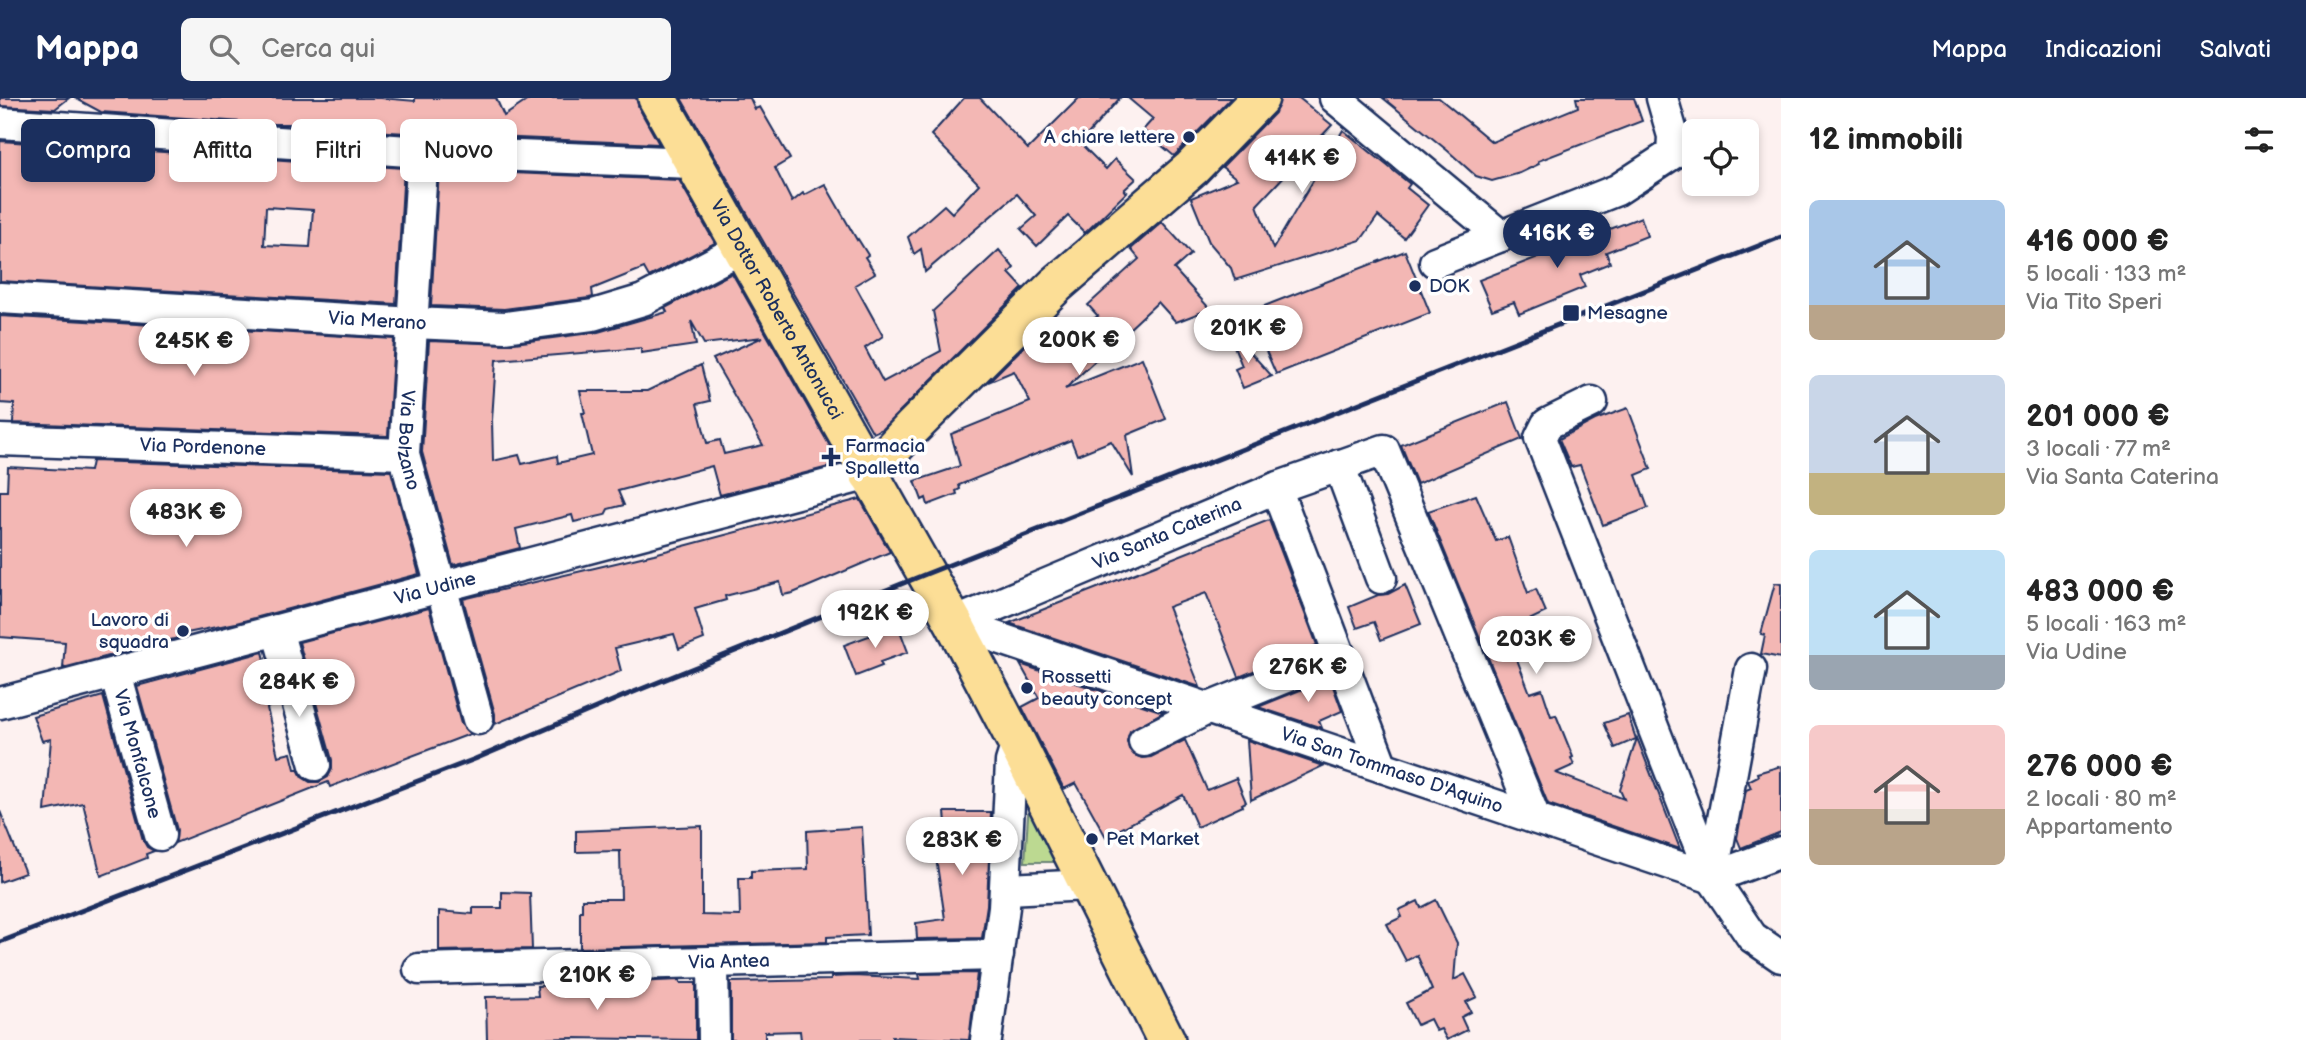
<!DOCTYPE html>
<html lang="it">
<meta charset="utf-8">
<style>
:root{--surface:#fff;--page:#f6f6f6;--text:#222;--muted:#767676;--accent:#1b2f5e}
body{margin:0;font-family:"Balsamiq Sans",sans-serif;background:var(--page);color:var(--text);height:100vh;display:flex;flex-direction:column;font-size:26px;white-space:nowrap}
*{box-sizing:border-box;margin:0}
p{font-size:23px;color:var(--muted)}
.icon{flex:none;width:38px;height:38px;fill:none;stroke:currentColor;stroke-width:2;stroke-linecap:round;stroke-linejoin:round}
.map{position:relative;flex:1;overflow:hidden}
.panel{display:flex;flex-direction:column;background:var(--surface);width:525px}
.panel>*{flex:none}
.hud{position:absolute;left:21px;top:21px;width:665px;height:63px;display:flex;gap:14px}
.controls{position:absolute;left:1682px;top:21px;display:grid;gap:14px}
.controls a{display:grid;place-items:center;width:77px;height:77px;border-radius:10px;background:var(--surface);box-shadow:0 4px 10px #0003;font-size:35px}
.price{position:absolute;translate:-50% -60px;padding:0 16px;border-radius:24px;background:#fff;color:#222;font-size:23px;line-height:46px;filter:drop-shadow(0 2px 4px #0008)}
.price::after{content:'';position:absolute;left:50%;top:42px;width:21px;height:16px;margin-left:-10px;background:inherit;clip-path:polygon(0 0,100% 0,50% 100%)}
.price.active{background:var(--accent);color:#fff}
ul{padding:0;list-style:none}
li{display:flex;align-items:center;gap:21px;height:175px;padding:0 28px}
li span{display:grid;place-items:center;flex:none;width:196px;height:140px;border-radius:10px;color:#555}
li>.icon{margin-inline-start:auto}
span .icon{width:84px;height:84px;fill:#fffc;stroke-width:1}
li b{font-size:30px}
h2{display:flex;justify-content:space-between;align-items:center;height:84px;padding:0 28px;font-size:30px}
.chip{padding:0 24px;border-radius:10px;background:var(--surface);box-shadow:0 4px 10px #0003;font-size:24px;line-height:63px}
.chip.active{background:var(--accent);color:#fff}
header{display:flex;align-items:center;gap:42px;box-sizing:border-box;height:98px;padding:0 35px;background:var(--accent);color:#fff}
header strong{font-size:33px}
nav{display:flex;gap:38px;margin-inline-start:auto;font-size:24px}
.search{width:490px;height:63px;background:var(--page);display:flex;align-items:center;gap:18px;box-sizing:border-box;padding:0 24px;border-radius:10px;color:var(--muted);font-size:26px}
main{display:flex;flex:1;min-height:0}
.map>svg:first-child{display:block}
.green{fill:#bcd991;stroke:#6c8478;stroke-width:2}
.building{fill:#f3b7b4;stroke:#1b2f5e;stroke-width:2;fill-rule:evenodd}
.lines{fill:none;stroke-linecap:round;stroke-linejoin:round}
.minor-casing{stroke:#1b2f5e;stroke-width:35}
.major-casing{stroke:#1b2f5e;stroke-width:42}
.minor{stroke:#fff;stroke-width:30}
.major{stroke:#fcde96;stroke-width:37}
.rail{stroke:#1b2f5e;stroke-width:5}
.poi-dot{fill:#1b2f5e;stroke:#fff;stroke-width:2.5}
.labels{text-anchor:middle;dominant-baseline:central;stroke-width:7;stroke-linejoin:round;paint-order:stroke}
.poi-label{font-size:19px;fill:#1b2f5e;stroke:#fff;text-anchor:start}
.street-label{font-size:19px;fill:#1b2f5e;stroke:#fff}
</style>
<header>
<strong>Mappa</strong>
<div class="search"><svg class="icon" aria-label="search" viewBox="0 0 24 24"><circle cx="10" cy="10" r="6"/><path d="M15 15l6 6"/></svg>Cerca qui</div>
<nav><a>Mappa</a><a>Indicazioni</a><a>Salvati</a></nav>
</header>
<main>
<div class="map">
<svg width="1781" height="942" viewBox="0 0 1781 942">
<rect width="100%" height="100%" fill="#fdf1f0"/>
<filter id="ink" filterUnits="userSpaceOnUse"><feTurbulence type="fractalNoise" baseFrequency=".0143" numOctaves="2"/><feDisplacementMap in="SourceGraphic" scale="14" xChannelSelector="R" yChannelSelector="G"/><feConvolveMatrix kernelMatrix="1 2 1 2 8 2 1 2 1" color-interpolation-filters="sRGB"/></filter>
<g filter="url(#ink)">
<path class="green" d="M 1030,686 L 1065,764 L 1025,764 Z"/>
<g class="building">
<path d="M 0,0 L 69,0 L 55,11 L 0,8 Z"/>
<path d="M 75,0 L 381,0 L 415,3 L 415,0 L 496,0 L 504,18 L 531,0 L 636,0 L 639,10 L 659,46 L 494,39 L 494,28 L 444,26 L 443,37 L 353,32 L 353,26 L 270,26 L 101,14 Z"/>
<path d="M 681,0 L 750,0 L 755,11 L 760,9 L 790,61 L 775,70 L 792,104 L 803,95 L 804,97 L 825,86 L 857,142 L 858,141 L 868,157 L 865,159 L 875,175 L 855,187 L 883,238 L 865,250 L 883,284 L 941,253 L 933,213 L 999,152 L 1014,170 L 1009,175 L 1023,190 L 882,331 L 873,335 Z"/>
<path d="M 964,0 L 980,0 L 1028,51 L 1079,0 L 1120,0 L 1080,45 L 1106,71 L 1115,61 L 1136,81 L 1124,92 L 1127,94 L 1085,135 L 1068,118 L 1037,148 L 1021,131 L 1036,118 L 1017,96 L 925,174 L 921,151 L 914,156 L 908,139 L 944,107 L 952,115 L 979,86 L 931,37 Z"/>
<path d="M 1128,0 L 1231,0 L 1174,58 L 1143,32 L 1153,21 Z"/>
<path d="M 1280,0 L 1299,0 L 1332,27 L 1257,107 L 1273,151 L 1343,32 L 1410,86 L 1407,90 L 1428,107 L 1404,140 L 1378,118 L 1361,142 L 1235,182 L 1231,170 L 1209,144 L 1191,100 L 1237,81 L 1222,69 L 1275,15 Z"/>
<path d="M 1383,0 L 1439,0 L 1492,44 L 1578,9 L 1576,0 L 1634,0 L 1642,23 L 1538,63 L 1539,66 L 1520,75 L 1492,83 L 1476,78 L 1448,53 Z"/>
<path d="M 0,43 L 404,70 L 396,206 L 0,183 ZM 266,109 L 313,112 L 310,149 L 264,147 Z"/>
<path d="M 439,72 L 679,82 L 715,145 L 649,179 L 644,170 L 592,191 L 593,199 L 589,200 L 504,211 L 431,208 Z"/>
<path d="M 1641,119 L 1647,138 L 1606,154 L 1610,165 L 1580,177 L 1585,189 L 1519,216 L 1514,204 L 1492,212 L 1479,182 Z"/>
<path d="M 1162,124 L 1191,156 L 1174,171 L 1210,211 L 1176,224 L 1158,204 L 1065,291 L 1142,260 L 1166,321 L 1127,337 L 1133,379 L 1111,343 L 1077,357 L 1071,342 L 959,387 L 960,391 L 956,393 L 957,396 L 928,407 L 926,400 L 922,402 L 915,383 L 960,368 L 951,336 L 1030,304 L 1014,273 L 988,284 L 1054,219 L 1068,236 L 1098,218 L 1088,207 L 1139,161 L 1131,151 Z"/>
<path d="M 1405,153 L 1430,215 L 1276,276 L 1249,214 Z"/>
<path d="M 732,175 L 840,366 L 720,397 L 712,368 L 618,393 L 624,407 L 608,411 L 605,417 L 574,424 L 572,417 L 516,431 L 520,450 L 453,467 L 422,354 L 429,243 L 507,246 L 598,234 L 667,214 L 665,210 ZM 691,223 L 704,246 L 763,239 L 713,261 L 763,347 L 724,356 L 720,342 L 707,345 L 697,306 L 710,303 L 701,267 L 647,293 L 580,293 L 585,315 L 582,315 L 592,357 L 558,365 L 557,358 L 522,366 L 519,357 L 493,363 L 492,322 L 496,262 L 641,250 L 641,255 L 696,247 Z"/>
<path d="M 0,218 L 394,241 L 388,338 L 13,325 L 14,306 L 0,305 Z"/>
<path d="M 1230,232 L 1272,278 L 1243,290 L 1235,271 L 1242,268 L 1228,233 Z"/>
<path d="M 1508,304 L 1522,341 L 1417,386 L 1401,347 Z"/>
<path d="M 1628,310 L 1651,371 L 1636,377 L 1648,410 L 1603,427 L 1580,367 L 1571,369 L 1559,341 L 1595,322 Z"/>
<path d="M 92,363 L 391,373 L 419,476 L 236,525 L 177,537 L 178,540 L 63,570 L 65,544 L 0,539 L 0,393 L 7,393 L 8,369 L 90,373 Z"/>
<path d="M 1476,397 L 1496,443 L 1508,439 L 1528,495 L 1536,491 L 1546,514 L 1506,533 L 1530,595 L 1542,591 L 1551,618 L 1556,617 L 1573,659 L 1571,660 L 1574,667 L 1556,675 L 1624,701 L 1620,692 L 1637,640 L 1680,751 L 1548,706 L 1428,413 Z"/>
<path d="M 860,401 L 890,454 L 793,495 L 783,497 L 780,484 L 725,498 L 726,502 L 695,511 L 704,541 L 679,551 L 674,536 L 615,550 L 621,573 L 495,626 L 495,616 L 463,501 L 654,456 Z"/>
<path d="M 1269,422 L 1317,547 L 1239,579 L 1206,495 L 1168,509 L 1200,589 L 1009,525 Z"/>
<path d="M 1775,485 L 1781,486 L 1781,560 L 1761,556 L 1765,537 L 1761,536 Z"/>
<path d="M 1405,487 L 1421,526 L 1381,542 L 1374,524 L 1357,530 L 1349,509 L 1378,497 L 1388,496 Z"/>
<path d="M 429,510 L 461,626 L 470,636 L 330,689 L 328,684 L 175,745 L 177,732 L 137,588 L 263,554 L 269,577 L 265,587 L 270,608 L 267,610 L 278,658 L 291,655 L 295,671 L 298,671 L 302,679 L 310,684 L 319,684 L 328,679 L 332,671 L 332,662 L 299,544 Z"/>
<path d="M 899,530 L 908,554 L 880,564 L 882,568 L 856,578 L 844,547 L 885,532 L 886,535 Z"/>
<path d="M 1020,566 L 1163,614 L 1130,633 L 1127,643 L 1129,651 L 1134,657 L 1142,660 L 1151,659 L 1185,642 L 1207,692 L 1236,680 L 1246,704 L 1242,706 L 1243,708 L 1197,729 L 1183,697 L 1106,739 L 1076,685 L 1064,691 L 1022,609 L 1039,600 Z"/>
<path d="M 1330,580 L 1342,613 L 1319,623 L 1322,630 L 1258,609 Z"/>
<path d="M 103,598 L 143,742 L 147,749 L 154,753 L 146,756 L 147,760 L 101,778 L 83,705 L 45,713 L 51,641 L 42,643 L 33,618 Z"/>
<path d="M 1628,617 L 1636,641 L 1615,650 L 1604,625 Z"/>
<path d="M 1247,642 L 1323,668 L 1251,702 Z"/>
<path d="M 1781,668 L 1781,734 L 1741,750 L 1737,740 L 1746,692 L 1751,690 L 1748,683 L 1758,678 L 1757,675 Z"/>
<path d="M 0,713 L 25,775 L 0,784 Z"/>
<path d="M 945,714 L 991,714 L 987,807 L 982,840 L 917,841 L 916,825 L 945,821 L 935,753 L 939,753 L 938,732 L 947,735 Z"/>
<path d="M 702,728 L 702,817 L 740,818 L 739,780 L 751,780 L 751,773 L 808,771 L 807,733 L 862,729 L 868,837 L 827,839 L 827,844 L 580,850 L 580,813 L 582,813 L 582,801 L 621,801 L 620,753 L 576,754 L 576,733 Z"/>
<path d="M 502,794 L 530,795 L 532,851 L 439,853 L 439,813 L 473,816 L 473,810 L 502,810 Z"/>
<path d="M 1436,802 L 1457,845 L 1454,882 L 1465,876 L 1477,899 L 1466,904 L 1471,914 L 1461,919 L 1467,932 L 1447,942 L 1441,931 L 1436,933 L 1430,921 L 1417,927 L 1406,905 L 1432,892 L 1417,857 L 1406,863 L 1387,826 L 1402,819 L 1399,812 L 1418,803 L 1421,810 Z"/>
<path d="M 977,875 L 969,942 L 892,939 L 892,942 L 801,942 L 800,933 L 765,934 L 765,942 L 731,942 L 731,884 L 831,882 L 831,879 L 853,878 L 920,881 L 919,876 Z"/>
<path d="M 680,882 L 680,885 L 696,885 L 696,942 L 573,940 L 487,942 L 486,899 L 538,898 L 537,888 Z"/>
</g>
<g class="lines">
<g class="minor-casing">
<g id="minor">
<path d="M 1335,0 L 1501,138"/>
<path d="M 0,25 L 423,54 L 692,65"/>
<path id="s1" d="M 423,54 L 404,356 L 478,621"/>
<path d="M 1435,164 L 1617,92 L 1672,56 L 1673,38 L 1662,0"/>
<path id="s2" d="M 0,200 L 413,225 L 505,229 L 593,217 L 643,202 L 740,151"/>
<path d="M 1592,304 L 1547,326 L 1540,340 L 1712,780 L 1752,839 L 1781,859"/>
<path id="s3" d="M 0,342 L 404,356"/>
<path d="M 1339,367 L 1381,480"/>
<path d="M 1276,390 L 1382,669"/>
<path id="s4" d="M 954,525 L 1276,390 L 1384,352 L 1535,720"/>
<path id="s5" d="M 954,525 L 1712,780"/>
<path d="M 277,532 L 315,667"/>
<path id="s6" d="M 115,575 L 160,737"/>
<path id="s7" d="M 0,605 L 869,376"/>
<path d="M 1144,643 L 1209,610 L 1340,557"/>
<path d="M 1712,780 L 1751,571"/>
<path d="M 1712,780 L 1781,754"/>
<path d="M 1006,791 L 1088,787"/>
<path d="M 713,864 L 714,942"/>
<path id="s8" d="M 419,871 L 998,857"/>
<path d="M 986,942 L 1004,809 L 1011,664 L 1017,645"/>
</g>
</g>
<g class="major-casing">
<g id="major">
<path id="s9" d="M 657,0 L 954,525 L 1017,645 L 1166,942"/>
<path d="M 869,376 L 912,330 L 1056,187 L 1192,70 L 1260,0"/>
</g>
</g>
<use href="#minor" class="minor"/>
<use href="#major" class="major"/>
<path class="rail" d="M 0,844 L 475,661 L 624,598 L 926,476 L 1781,139"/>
</g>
</g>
<g class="poi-dot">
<circle cx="1189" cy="39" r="7"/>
<circle cx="1415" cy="188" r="7"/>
<rect x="1562" y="206" width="18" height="18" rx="3.5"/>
<path d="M827.5 348.5h7v7h7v7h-7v7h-7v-7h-7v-7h7z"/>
<circle cx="183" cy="533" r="7"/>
<circle cx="1027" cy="590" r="7"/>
<circle cx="1092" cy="741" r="7"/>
</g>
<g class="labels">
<g class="poi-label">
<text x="1175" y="39" text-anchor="end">A chiare lettere</text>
<text x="1429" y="188">DOK</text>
<text x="1587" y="215">Mesagne</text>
<text x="845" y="348">Farmacia<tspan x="845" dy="22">Spalletta</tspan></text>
<text x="169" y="522" text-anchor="end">Lavoro di<tspan x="169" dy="22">squadra</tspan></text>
<text x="1041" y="579">Rossetti<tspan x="1041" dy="22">beauty concept</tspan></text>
<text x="1106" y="741">Pet Market</text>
</g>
<g class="street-label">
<text stroke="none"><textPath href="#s9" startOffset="243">Via Dottor Roberto Antonucci</textPath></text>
<text stroke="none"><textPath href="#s2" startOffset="378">Via Merano</textPath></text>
<text stroke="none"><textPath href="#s1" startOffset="289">Via Bolzano</textPath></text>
<text stroke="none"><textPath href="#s3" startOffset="203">Via Pordenone</textPath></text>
<text stroke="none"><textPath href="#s4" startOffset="231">Via Santa Caterina</textPath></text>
<text stroke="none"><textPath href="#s7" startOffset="450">Via Udine</textPath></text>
<text stroke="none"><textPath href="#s6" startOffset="84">Via Monfalcone</textPath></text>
<text stroke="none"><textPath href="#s5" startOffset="462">Via San Tommaso D'Aquino</textPath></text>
<text stroke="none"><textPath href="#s8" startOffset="310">Via Antea</textPath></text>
</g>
</g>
</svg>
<div class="controls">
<a><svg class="icon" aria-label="locate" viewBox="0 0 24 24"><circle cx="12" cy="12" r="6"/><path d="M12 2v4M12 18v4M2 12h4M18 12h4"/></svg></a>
</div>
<b class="price" style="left:1302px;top:97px">414K €</b>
<b class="price active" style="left:1557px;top:172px">416K €</b>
<b class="price" style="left:1248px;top:267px">201K €</b>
<b class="price" style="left:1079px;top:279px">200K €</b>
<b class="price" style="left:194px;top:280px">245K €</b>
<b class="price" style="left:186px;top:451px">483K €</b>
<b class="price" style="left:875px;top:552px">192K €</b>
<b class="price" style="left:1536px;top:578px">203K €</b>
<b class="price" style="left:1308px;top:606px">276K €</b>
<b class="price" style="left:299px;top:621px">284K €</b>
<b class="price" style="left:962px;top:779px">283K €</b>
<b class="price" style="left:597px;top:914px">210K €</b>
<div class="hud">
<a class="chip active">Compra</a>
<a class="chip">Affitta</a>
<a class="chip">Filtri</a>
<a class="chip">Nuovo</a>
</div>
</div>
<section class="panel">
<h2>12 immobili<svg class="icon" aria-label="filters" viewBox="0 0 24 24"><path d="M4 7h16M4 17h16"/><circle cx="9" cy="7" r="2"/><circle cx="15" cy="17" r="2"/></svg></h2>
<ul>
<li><span style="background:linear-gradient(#a9c7e8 75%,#b9a48a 0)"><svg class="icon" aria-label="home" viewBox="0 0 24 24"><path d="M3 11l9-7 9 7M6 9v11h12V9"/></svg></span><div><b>416 000 €</b><p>5 locali · 133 m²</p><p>Via Tito Speri</p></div></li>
<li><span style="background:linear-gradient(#c9d6e8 70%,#c2b280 0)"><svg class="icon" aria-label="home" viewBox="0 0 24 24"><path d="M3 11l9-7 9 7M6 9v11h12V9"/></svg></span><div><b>201 000 €</b><p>3 locali · 77 m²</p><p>Via Santa Caterina</p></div></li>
<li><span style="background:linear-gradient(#bfe0f5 75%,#9aa5b1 0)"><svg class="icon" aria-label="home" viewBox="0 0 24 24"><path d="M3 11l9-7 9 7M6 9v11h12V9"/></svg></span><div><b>483 000 €</b><p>5 locali · 163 m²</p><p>Via Udine</p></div></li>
<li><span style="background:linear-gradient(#f6c9c9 60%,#b9a48a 0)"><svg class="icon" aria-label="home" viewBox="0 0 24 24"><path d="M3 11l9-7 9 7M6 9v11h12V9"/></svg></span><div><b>276 000 €</b><p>2 locali · 80 m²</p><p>Appartamento</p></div></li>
</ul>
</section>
</main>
